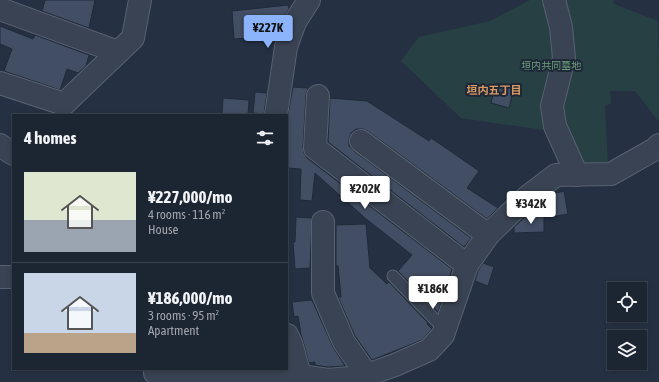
<!DOCTYPE html>
<meta charset="utf-8">
<style>
:root{--surface:#1c2532;--page:#252d3a;--text:#f1f3f6;--muted:#a0a5ac;--line:#3a424d;--accent:#8cb4fd}
body{margin:0;font-family:"Asap Condensed","Noto Sans JP",sans-serif;background:var(--page);color:var(--text);height:100vh;display:flex;flex-direction:column;font-size:15px;white-space:nowrap}
*{box-sizing:border-box;margin:0}
p{font-size:13px;color:var(--muted)}
.icon{flex:none;width:22px;height:22px;fill:none;stroke:currentColor;stroke-width:2;stroke-linecap:round;stroke-linejoin:round}
.map{position:relative;flex:1;overflow:hidden}
.panel{position:absolute;left:12px;top:114px;width:276px;height:256px;display:flex;flex-direction:column;background:var(--surface);border-radius:0px;box-shadow:0 2px 6px #0003,0 0 0 1px var(--line)}
.panel>*{flex:none}
.tools{position:absolute;left:607px;top:282px;display:grid;gap:8px}
.tools a{display:grid;place-items:center;width:40px;height:40px;border-radius:0px;background:var(--surface);box-shadow:0 2px 6px #0003,0 0 0 1px var(--line);font-size:20px}
.price{position:absolute;translate:-50% -34px;padding:0 9px;border-radius:4px;background:#fff;color:#222;font-size:13px;line-height:26px;filter:drop-shadow(0 1px 2px #0008)}
.price::after{content:'';position:absolute;left:50%;top:24px;width:12px;height:9px;margin-left:-6px;background:inherit;clip-path:polygon(0 0,100% 0,50% 100%)}
.price.current{background:var(--accent);color:#111}
ul{padding:0;list-style:none}
li{display:flex;align-items:center;gap:12px;height:100px;padding:0 12px}
li+li{border-top:1px solid var(--line)}
li span{display:grid;place-items:center;flex:none;width:112px;height:80px;border-radius:0px;color:#555}
li>.icon{margin-inline-start:auto}
span .icon{width:48px;height:48px;fill:#fffc;stroke-width:1}
li b{font-size:17px}
h2{display:flex;justify-content:space-between;align-items:center;height:48px;padding:0 12px;font-size:17px}
.map>svg:first-child{display:block}
.green{fill:#274044}
.building{fill:#424e63;stroke:#202a3a}
.lines{fill:none;stroke-linecap:round;stroke-linejoin:round}
.lane-casing{stroke:#586170;stroke-width:13}
.street-casing{stroke:#586170;stroke-width:24}
.lane{stroke:#3a4353;stroke-width:11}
.street{stroke:#3a4353;stroke-width:22}
.labels{text-anchor:middle;dominant-baseline:central;stroke-width:4;stroke-linejoin:round;paint-order:stroke}
.park-label{font-size:10px;fill:#6d9e7a;stroke:#1e2838}
.neighbourhood-label{font-size:11px;font-weight:bold;fill:#db9b63;stroke:#1e2838}
</style>
<div class="map">
<svg width="659" height="382" viewBox="0 0 659 382">
<rect width="100%" height="100%" fill="#253143"/>
<path class="green" d="M 530,0 L 613,0 L 614,4 L 658,21 L 659,122 L 635,91 L 610,91 L 611,104 L 605,105 L 608,165 L 581,167 L 564,133 L 461,118 L 401,61 L 419,37 L 490,21 Z"/>
<g class="building">
<path d="M 45,0 L 95,0 L 89,28 L 42,11 Z"/>
<path d="M 288,5 L 289,9 L 283,18 L 277,36 L 234,39 L 232,11 Z"/>
<path d="M 0,26 L 33,39 L 35,35 L 89,55 L 86,66 L 78,73 L 67,69 L 60,90 L 4,71 L 12,49 L 0,44 Z"/>
<path d="M 496,83 L 514,88 L 509,108 L 491,103 Z"/>
<path d="M 293,87 L 308,88 L 306,95 L 303,147 L 304,153 L 307,158 L 452,269 L 438,312 L 398,271 L 412,255 L 365,218 L 315,173 L 312,201 L 300,200 L 301,169 L 287,168 L 287,120 Z"/>
<path d="M 255,92 L 267,93 L 264,114 L 253,113 Z"/>
<path d="M 223,98 L 249,100 L 248,115 L 222,114 Z"/>
<path d="M 330,98 L 367,101 L 429,141 L 431,138 L 440,144 L 479,171 L 467,188 L 498,208 L 487,219 L 368,131 L 363,129 L 356,129 L 351,133 L 349,139 L 349,146 L 354,151 L 471,238 L 464,247 L 328,142 Z"/>
<path d="M 564,191 L 568,214 L 551,217 L 548,197 L 552,194 Z"/>
<path d="M 544,215 L 544,232 L 514,233 L 514,227 L 526,216 Z"/>
<path d="M 296,217 L 312,218 L 310,268 L 295,269 L 293,242 L 295,242 Z"/>
<path d="M 366,224 L 370,268 L 387,284 L 389,282 L 428,323 L 427,324 L 432,329 L 422,340 L 372,360 L 355,336 L 338,297 L 341,297 L 338,266 L 336,266 L 336,225 Z"/>
<path d="M 483,263 L 494,267 L 488,286 L 475,281 L 478,271 Z"/>
<path d="M 312,300 L 333,347 L 345,366 L 328,367 L 315,365 L 315,362 L 309,363 L 301,334 L 298,316 L 294,317 L 292,302 Z"/>
</g>
<g class="lines">
<g class="lane-casing">
<path id="lane" d="M 393,276 L 445,330"/>
</g>
<g class="street-casing">
<g id="street">
<path d="M 554,0 L 561,27 L 564,58 L 552,106 L 555,126 L 577,175"/>
<path d="M 0,9 L 118,52"/>
<path d="M 0,83 L 64,104 L 133,38 L 140,0"/>
<path d="M 318,96 L 315,148 L 467,265"/>
<path d="M 276,115 L 286,47 L 295,22 L 309,0"/>
<path d="M 361,141 L 488,235"/>
<path d="M 0,145 L 13,154"/>
<path d="M 323,222 L 323,293 L 344,342 L 367,375"/>
<path d="M 0,277 L 13,277"/>
<path d="M 287,335 L 291,343 L 300,376"/>
<path d="M 155,373 L 300,376 L 328,380 L 350,378 L 367,375 L 395,365 L 429,350 L 443,335 L 467,265 L 488,235 L 527,197 L 556,175 L 611,174 L 655,149 L 659,145"/>
</g>
</g>
<use href="#lane" class="lane"/>
<use href="#street" class="street"/>
</g>
<g class="labels">
<g class="park-label">
<text x="551" y="65">垣内共同墓地</text>
</g>
<g class="neighbourhood-label">
<text x="494" y="90">垣内五丁目</text>
</g>
</g>
</svg>
<div class="tools">
<a><svg class="icon" aria-label="locate" viewBox="0 0 24 24"><circle cx="12" cy="12" r="6"/><path d="M12 2v4M12 18v4M2 12h4M18 12h4"/></svg></a>
<a><svg class="icon" aria-label="layers" viewBox="0 0 24 24"><path d="M12 4l9 5-9 5-9-5zM3 14l9 5 9-5"/></svg></a>
</div>
<b class="price current" style="left:268px;top:49px">¥227K</b>
<b class="price" style="left:365px;top:210px">¥202K</b>
<b class="price" style="left:531px;top:225px">¥342K</b>
<b class="price" style="left:433px;top:310px">¥186K</b>
<section class="panel">
<h2>4 homes<svg class="icon" aria-label="filters" viewBox="0 0 24 24"><path d="M4 7h16M4 17h16"/><circle cx="9" cy="7" r="2"/><circle cx="15" cy="17" r="2"/></svg></h2>
<ul>
<li><span style="background:linear-gradient(#dfe7d0 60%,#9aa5b1 0)"><svg class="icon" aria-label="home" viewBox="0 0 24 24"><path d="M3 11l9-7 9 7M6 9v11h12V9"/></svg></span><div><b>¥227,000/mo</b><p>4 rooms · 116 m²</p><p>House</p></div></li>
<li><span style="background:linear-gradient(#c9d6e8 75%,#b9a48a 0)"><svg class="icon" aria-label="home" viewBox="0 0 24 24"><path d="M3 11l9-7 9 7M6 9v11h12V9"/></svg></span><div><b>¥186,000/mo</b><p>3 rooms · 95 m²</p><p>Apartment</p></div></li>
</ul>
</section>
</div>
